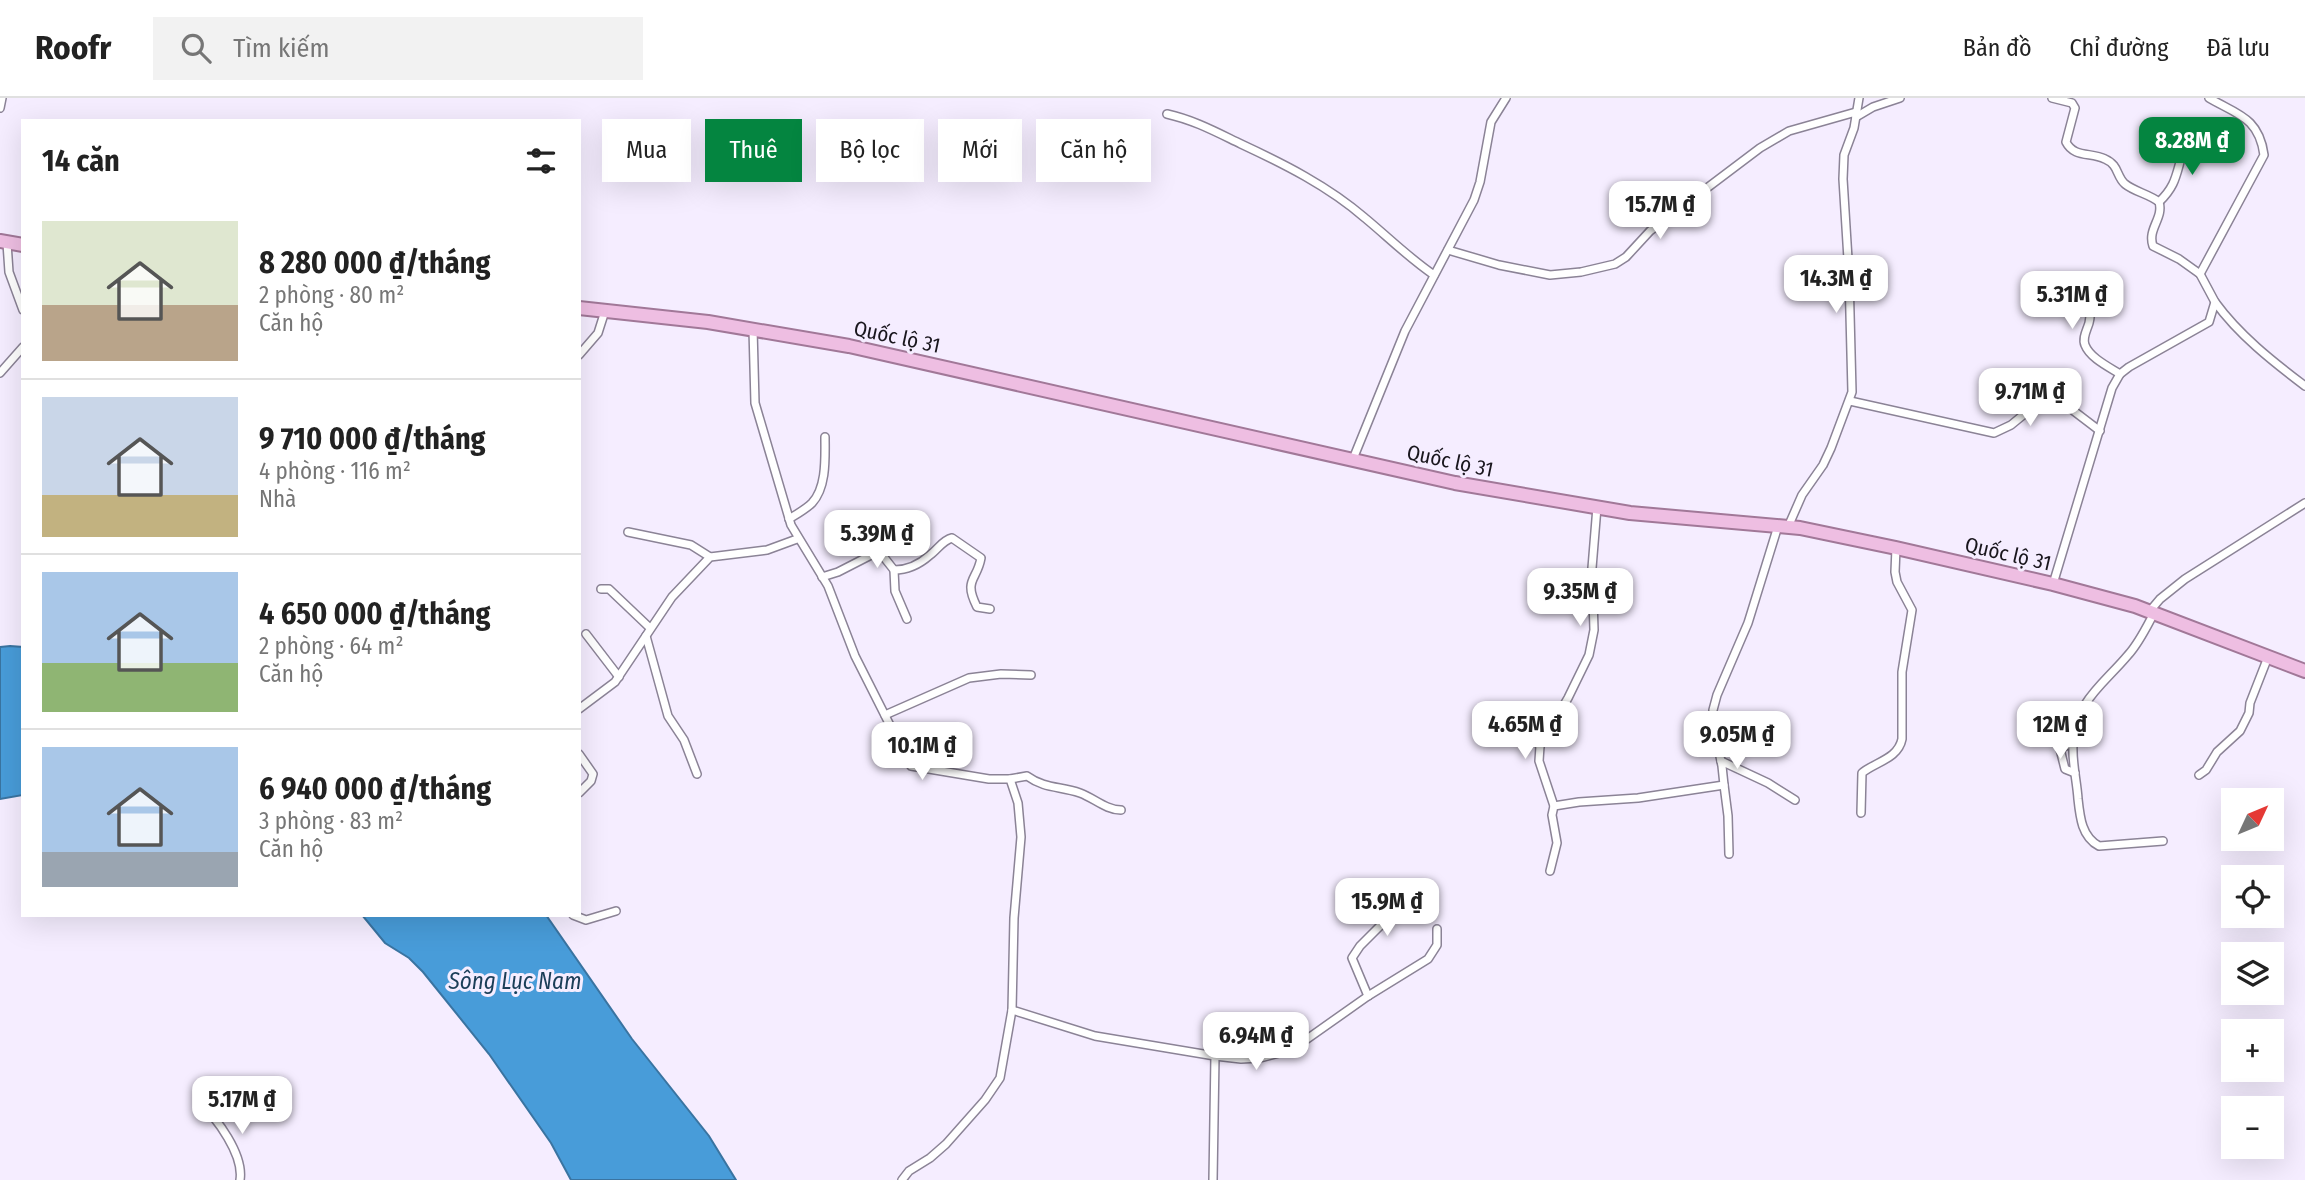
<!DOCTYPE html>
<html lang="vi">
<meta charset="utf-8">
<style>
:root{--surface:#fff;--page:#f2f2f2;--text:#222;--muted:#767676;--line:#e0e0e0;--accent:#048540}
body{margin:0;font-family:"Fira Sans Condensed",sans-serif;background:var(--page);color:var(--text);height:100vh;display:flex;flex-direction:column;font-size:26px;white-space:nowrap}
*{box-sizing:border-box;margin:0}
p{font-size:23px;color:var(--muted)}
.icon{flex:none;width:38px;height:38px;fill:none;stroke:currentColor;stroke-width:2;stroke-linecap:round;stroke-linejoin:round}
.map{position:relative;flex:1;overflow:hidden}
.drawer{position:absolute;left:21px;top:21px;width:560px;height:798px;display:flex;flex-direction:column;background:var(--surface);border-radius:0px;box-shadow:0 7px 28px #0002}
.drawer>*{flex:none}
.hud{position:absolute;left:602px;top:21px;width:665px;height:63px;display:flex;gap:14px}
.needle{width:46px;rotate:46deg}
.controls{position:absolute;left:2221px;top:690px;display:grid;gap:14px}
.controls a{display:grid;place-items:center;width:63px;height:63px;border-radius:0px;background:var(--surface);box-shadow:0 7px 28px #0002;font-size:35px}
.price{position:absolute;translate:-50% -60px;padding:0 16px;border-radius:14px;background:#fff;color:#222;font-size:23px;line-height:46px;filter:drop-shadow(0 2px 4px #0008)}
.price::after{content:'';position:absolute;left:50%;top:42px;width:21px;height:16px;margin-left:-10px;background:inherit;clip-path:polygon(0 0,100% 0,50% 100%)}
.price.on{background:var(--accent);color:#fff}
ul{padding:0;list-style:none}
li{display:flex;align-items:center;gap:21px;height:175px;padding:0 21px}
li+li{border-top:2px solid var(--line)}
li span{display:grid;place-items:center;flex:none;width:196px;height:140px;border-radius:0px;color:#555}
li>.icon{margin-inline-start:auto}
span .icon{width:84px;height:84px;fill:#fffc;stroke-width:1}
li b{font-size:30px}
h2{display:flex;justify-content:space-between;align-items:center;height:84px;padding:0 21px;font-size:30px}
.pill{padding:0 24px;border-radius:0px;background:var(--surface);box-shadow:0 7px 28px #0002;font-size:24px;line-height:63px}
.pill.on{background:var(--accent);color:#fff}
header{display:flex;align-items:center;gap:42px;box-sizing:border-box;height:98px;padding:0 35px;background:var(--surface);border-bottom:2px solid var(--line)}
header strong{font-size:33px}
nav{display:flex;gap:38px;margin-inline-start:auto;font-size:24px}
.search{width:490px;height:63px;background:var(--page);display:flex;align-items:center;gap:18px;box-sizing:border-box;padding:0 24px;border-radius:0px;color:var(--muted);font-size:26px}
.map>svg:first-child{display:block}
.water{fill:#489cd9;stroke:#3a74a1;stroke-width:2}
.lines{fill:none;stroke-linecap:round;stroke-linejoin:round}
.minor-casing{stroke:#8b8396;stroke-width:10}
.trunk-casing{stroke:#a17898;stroke-width:16}
.minor{stroke:#fff;stroke-width:7}
.trunk{stroke:#eebee2;stroke-width:12}
.labels{text-anchor:middle;dominant-baseline:central;stroke-width:6;stroke-linejoin:round;paint-order:stroke}
.street-label{font-size:21px;fill:#19161d;stroke:#f5edff}
.water-label{font-size:23px;font-style:italic;fill:#1b3e58;stroke:#f5edff}
</style>
<header>
<strong>Roofr</strong>
<div class="search"><svg class="icon" aria-label="search" viewBox="0 0 24 24"><circle cx="10" cy="10" r="6"/><path d="M15 15l6 6"/></svg>Tìm kiếm</div>
<nav><a>Bản đồ</a><a>Chỉ đường</a><a>Đã lưu</a></nav>
</header>
<div class="map">
<svg width="2305" height="1082" viewBox="0 0 2305 1082">
<rect width="100%" height="100%" fill="#f5edff"/>
<g class="water">
<path d="M 10,548 L 23,549 L 23,697 L 0,701 L 0,549 Z"/>
<path d="M 362,817 L 546,817 L 632,941 L 709,1038 L 736,1082 L 571,1082 L 551,1045 L 489,956 L 423,874 L 409,860 L 385,845 Z"/>
</g>
<g class="lines">
<g class="minor-casing">
<g id="minor">
<path d="M 2052,0 L 2072,5 L 2075,10 L 2066,44 C 2074,60 2091,54 2105,61 C 2119,67 2116,78 2125,86 C 2135,94 2149,96 2159,104 C 2164,120 2147,131 2153,148 L 2179,161 L 2200,176 L 2215,204"/>
<path d="M 0,10 L 2,0"/>
<path d="M 1167,16 C 1194,22 1216,34 1241,46 C 1284,66 1328,88 1365,120 C 1388,139 1409,160 1434,177"/>
<path d="M 1856,19 L 1873,9 L 1900,0"/>
<path d="M 2159,104 C 2177,87 2176,75 2183,54 L 2196,46 L 2215,43"/>
<path d="M 7,145 L 9,174 L 23,212"/>
<path d="M 1448,152 L 1499,167 L 1550,177 L 1581,174 L 1615,166 L 1626,159 L 1650,133 L 1760,50 L 1789,33 L 1856,14"/>
<path d="M 2200,176 L 2264,57 C 2259,19 2236,16 2209,0"/>
<path d="M 2040,206 C 2060,208 2054,201 2067,191 L 2078,188 L 2086,191 C 2089,203 2092,214 2089,225 C 2087,232 2082,240 2085,247 C 2090,260 2109,269 2120,276"/>
<path d="M 753,231 L 755,305 L 791,427 L 828,488 L 855,558 L 907,661 L 911,668 L 989,681 L 1010,681 L 1018,705 L 1021,739 L 1014,820 L 1012,912 L 1000,980 L 985,1002 L 946,1046 L 930,1060 L 909,1073 L 902,1082"/>
<path d="M 579,257 L 598,235 L 605,213"/>
<path d="M 0,275 L 23,249"/>
<path d="M 1850,303 L 1994,335 L 2011,327 L 2039,304 L 2051,301 L 2062,304 L 2100,333"/>
<path d="M 1353,361 L 1405,233 L 1474,102 L 1480,84 L 1491,24 L 1506,0"/>
<path d="M 789,421 C 797,416 806,411 812,405 C 827,389 825,359 825,339"/>
<path d="M 1788,429 L 1802,397 L 1823,367 L 1831,350 L 1852,294 L 1849,177 L 1843,81 L 1844,57 L 1854,30 L 1859,0"/>
<path d="M 628,434 L 691,447 L 710,459"/>
<path d="M 894,472 C 907,472 920,466 930,457 C 938,451 943,442 952,440 L 981,460 C 977,483 963,481 977,509 L 990,511"/>
<path d="M 822,479 L 838,474 L 879,453 L 894,472 L 895,493 L 907,521"/>
<path d="M 2053,486 L 2112,290 L 2120,276 L 2129,269 L 2209,224 L 2215,204 C 2239,237 2272,263 2305,288"/>
<path d="M 601,491 L 609,491 L 650,530"/>
<path d="M 2149,514 L 2160,501 L 2185,481 L 2305,405"/>
<path d="M 2154,515 C 2146,530 2139,545 2128,557 C 2102,588 2076,602 2073,647 C 2072,665 2077,684 2078,701 C 2080,720 2082,739 2099,748 L 2163,743"/>
<path d="M 586,536 L 619,579"/>
<path d="M 646,538 L 668,618 L 684,642 L 697,676"/>
<path d="M 579,611 L 615,584 L 672,499 L 710,459 L 767,452 L 797,441"/>
<path d="M 885,617 L 969,580 L 1001,576 L 1031,577"/>
<path d="M 1514,620 L 1519,639 L 1534,641 L 1540,648 L 1539,663 L 1554,708"/>
<path d="M 2073,644 L 2060,651 L 2065,671 L 2075,675"/>
<path d="M 1540,648 L 1568,600 L 1589,557 L 1594,532 L 1592,470 L 1597,409"/>
<path d="M 579,656 L 593,676 L 591,683 L 579,695"/>
<path d="M 1721,663 L 1768,685 L 1795,702"/>
<path d="M 2199,677 L 2206,672 L 2217,654 L 2240,633 L 2249,615 L 2250,605 L 2268,559"/>
<path d="M 1010,681 L 1027,678 C 1045,691 1060,688 1080,695 C 1094,700 1106,712 1121,712"/>
<path d="M 1724,687 L 1728,718 L 1729,756"/>
<path d="M 1861,715 L 1862,675 C 1875,664 1898,661 1902,641 L 1902,574 L 1912,512 L 1897,484 L 1895,474 L 1896,450"/>
<path d="M 1550,773 L 1557,745 L 1552,717 L 1554,708 L 1579,704 L 1638,700 L 1724,687 L 1722,668 L 1713,625 L 1713,612 L 1717,597 L 1748,525 L 1778,428"/>
<path d="M 573,817 L 586,822 L 616,813"/>
<path d="M 1368,898 L 1352,860 L 1360,848 L 1421,787"/>
<path d="M 1012,912 L 1095,938 L 1215,958 L 1241,961 L 1260,960 L 1287,953 L 1300,946 L 1368,898 L 1428,861 L 1437,847 L 1437,831"/>
<path d="M 199,1004 C 217,1020 244,1057 240,1082"/>
<path d="M 1213,1082 L 1215,958"/>
</g>
</g>
<g class="trunk-casing">
<g id="trunk">
<path d="M 0,143 L 23,147"/>
<path d="M 579,210 L 708,224 L 849,248 L 1455,385 L 1630,415 L 1800,430 L 1896,450 L 2053,486 L 2135,508 L 2305,573"/>
</g>
</g>
<use href="#minor" class="minor"/>
<use href="#trunk" class="trunk"/>
</g>
<g class="labels">
<g class="street-label">
<text transform="translate(897 239) rotate(12)">Quốc lộ 31</text>
<text transform="translate(1450 363) rotate(12)">Quốc lộ 31</text>
<text transform="translate(2008 456) rotate(13)">Quốc lộ 31</text>
</g>
<g class="water-label">
<text x="515" y="883">Sông Lục Nam</text>
</g>
</g>
</svg>
<div class="controls">
<a><svg class="needle" viewBox="-14 -14 28 28"><path d="M0-13l5 13h-10z" fill="#e53935"/><path d="M0 13l5-13h-10z" fill="#767676"/></svg></a>
<a><svg class="icon" aria-label="locate" viewBox="0 0 24 24"><circle cx="12" cy="12" r="6"/><path d="M12 2v4M12 18v4M2 12h4M18 12h4"/></svg></a>
<a><svg class="icon" aria-label="layers" viewBox="0 0 24 24"><path d="M12 4l9 5-9 5-9-5zM3 14l9 5 9-5"/></svg></a>
<a>+</a>
<a>−</a>
</div>
<b class="price on" style="left:2192px;top:79px">8.28M ₫</b>
<b class="price" style="left:1660px;top:143px">15.7M ₫</b>
<b class="price" style="left:1836px;top:217px">14.3M ₫</b>
<b class="price" style="left:2072px;top:233px">5.31M ₫</b>
<b class="price" style="left:2030px;top:330px">9.71M ₫</b>
<b class="price" style="left:877px;top:472px">5.39M ₫</b>
<b class="price" style="left:1580px;top:530px">9.35M ₫</b>
<b class="price" style="left:1525px;top:663px">4.65M ₫</b>
<b class="price" style="left:2060px;top:663px">12M ₫</b>
<b class="price" style="left:1737px;top:673px">9.05M ₫</b>
<b class="price" style="left:922px;top:684px">10.1M ₫</b>
<b class="price" style="left:1387px;top:840px">15.9M ₫</b>
<b class="price" style="left:1256px;top:974px">6.94M ₫</b>
<b class="price" style="left:242px;top:1038px">5.17M ₫</b>
<div class="hud">
<a class="pill">Mua</a>
<a class="pill on">Thuê</a>
<a class="pill">Bộ lọc</a>
<a class="pill">Mới</a>
<a class="pill">Căn hộ</a>
</div>
<section class="drawer">
<h2>14 căn<svg class="icon" aria-label="filters" viewBox="0 0 24 24"><path d="M4 7h16M4 17h16"/><circle cx="9" cy="7" r="2"/><circle cx="15" cy="17" r="2"/></svg></h2>
<ul>
<li><span style="background:linear-gradient(#dfe7d0 60%,#b9a48a 0)"><svg class="icon" aria-label="home" viewBox="0 0 24 24"><path d="M3 11l9-7 9 7M6 9v11h12V9"/></svg></span><div><b>8 280 000 ₫/tháng</b><p>2 phòng · 80 m²</p><p>Căn hộ</p></div></li>
<li><span style="background:linear-gradient(#c9d6e8 70%,#c2b280 0)"><svg class="icon" aria-label="home" viewBox="0 0 24 24"><path d="M3 11l9-7 9 7M6 9v11h12V9"/></svg></span><div><b>9 710 000 ₫/tháng</b><p>4 phòng · 116 m²</p><p>Nhà</p></div></li>
<li><span style="background:linear-gradient(#a9c7e8 65%,#8fb573 0)"><svg class="icon" aria-label="home" viewBox="0 0 24 24"><path d="M3 11l9-7 9 7M6 9v11h12V9"/></svg></span><div><b>4 650 000 ₫/tháng</b><p>2 phòng · 64 m²</p><p>Căn hộ</p></div></li>
<li><span style="background:linear-gradient(#a9c7e8 75%,#9aa5b1 0)"><svg class="icon" aria-label="home" viewBox="0 0 24 24"><path d="M3 11l9-7 9 7M6 9v11h12V9"/></svg></span><div><b>6 940 000 ₫/tháng</b><p>3 phòng · 83 m²</p><p>Căn hộ</p></div></li>
</ul>
</section>
</div>
